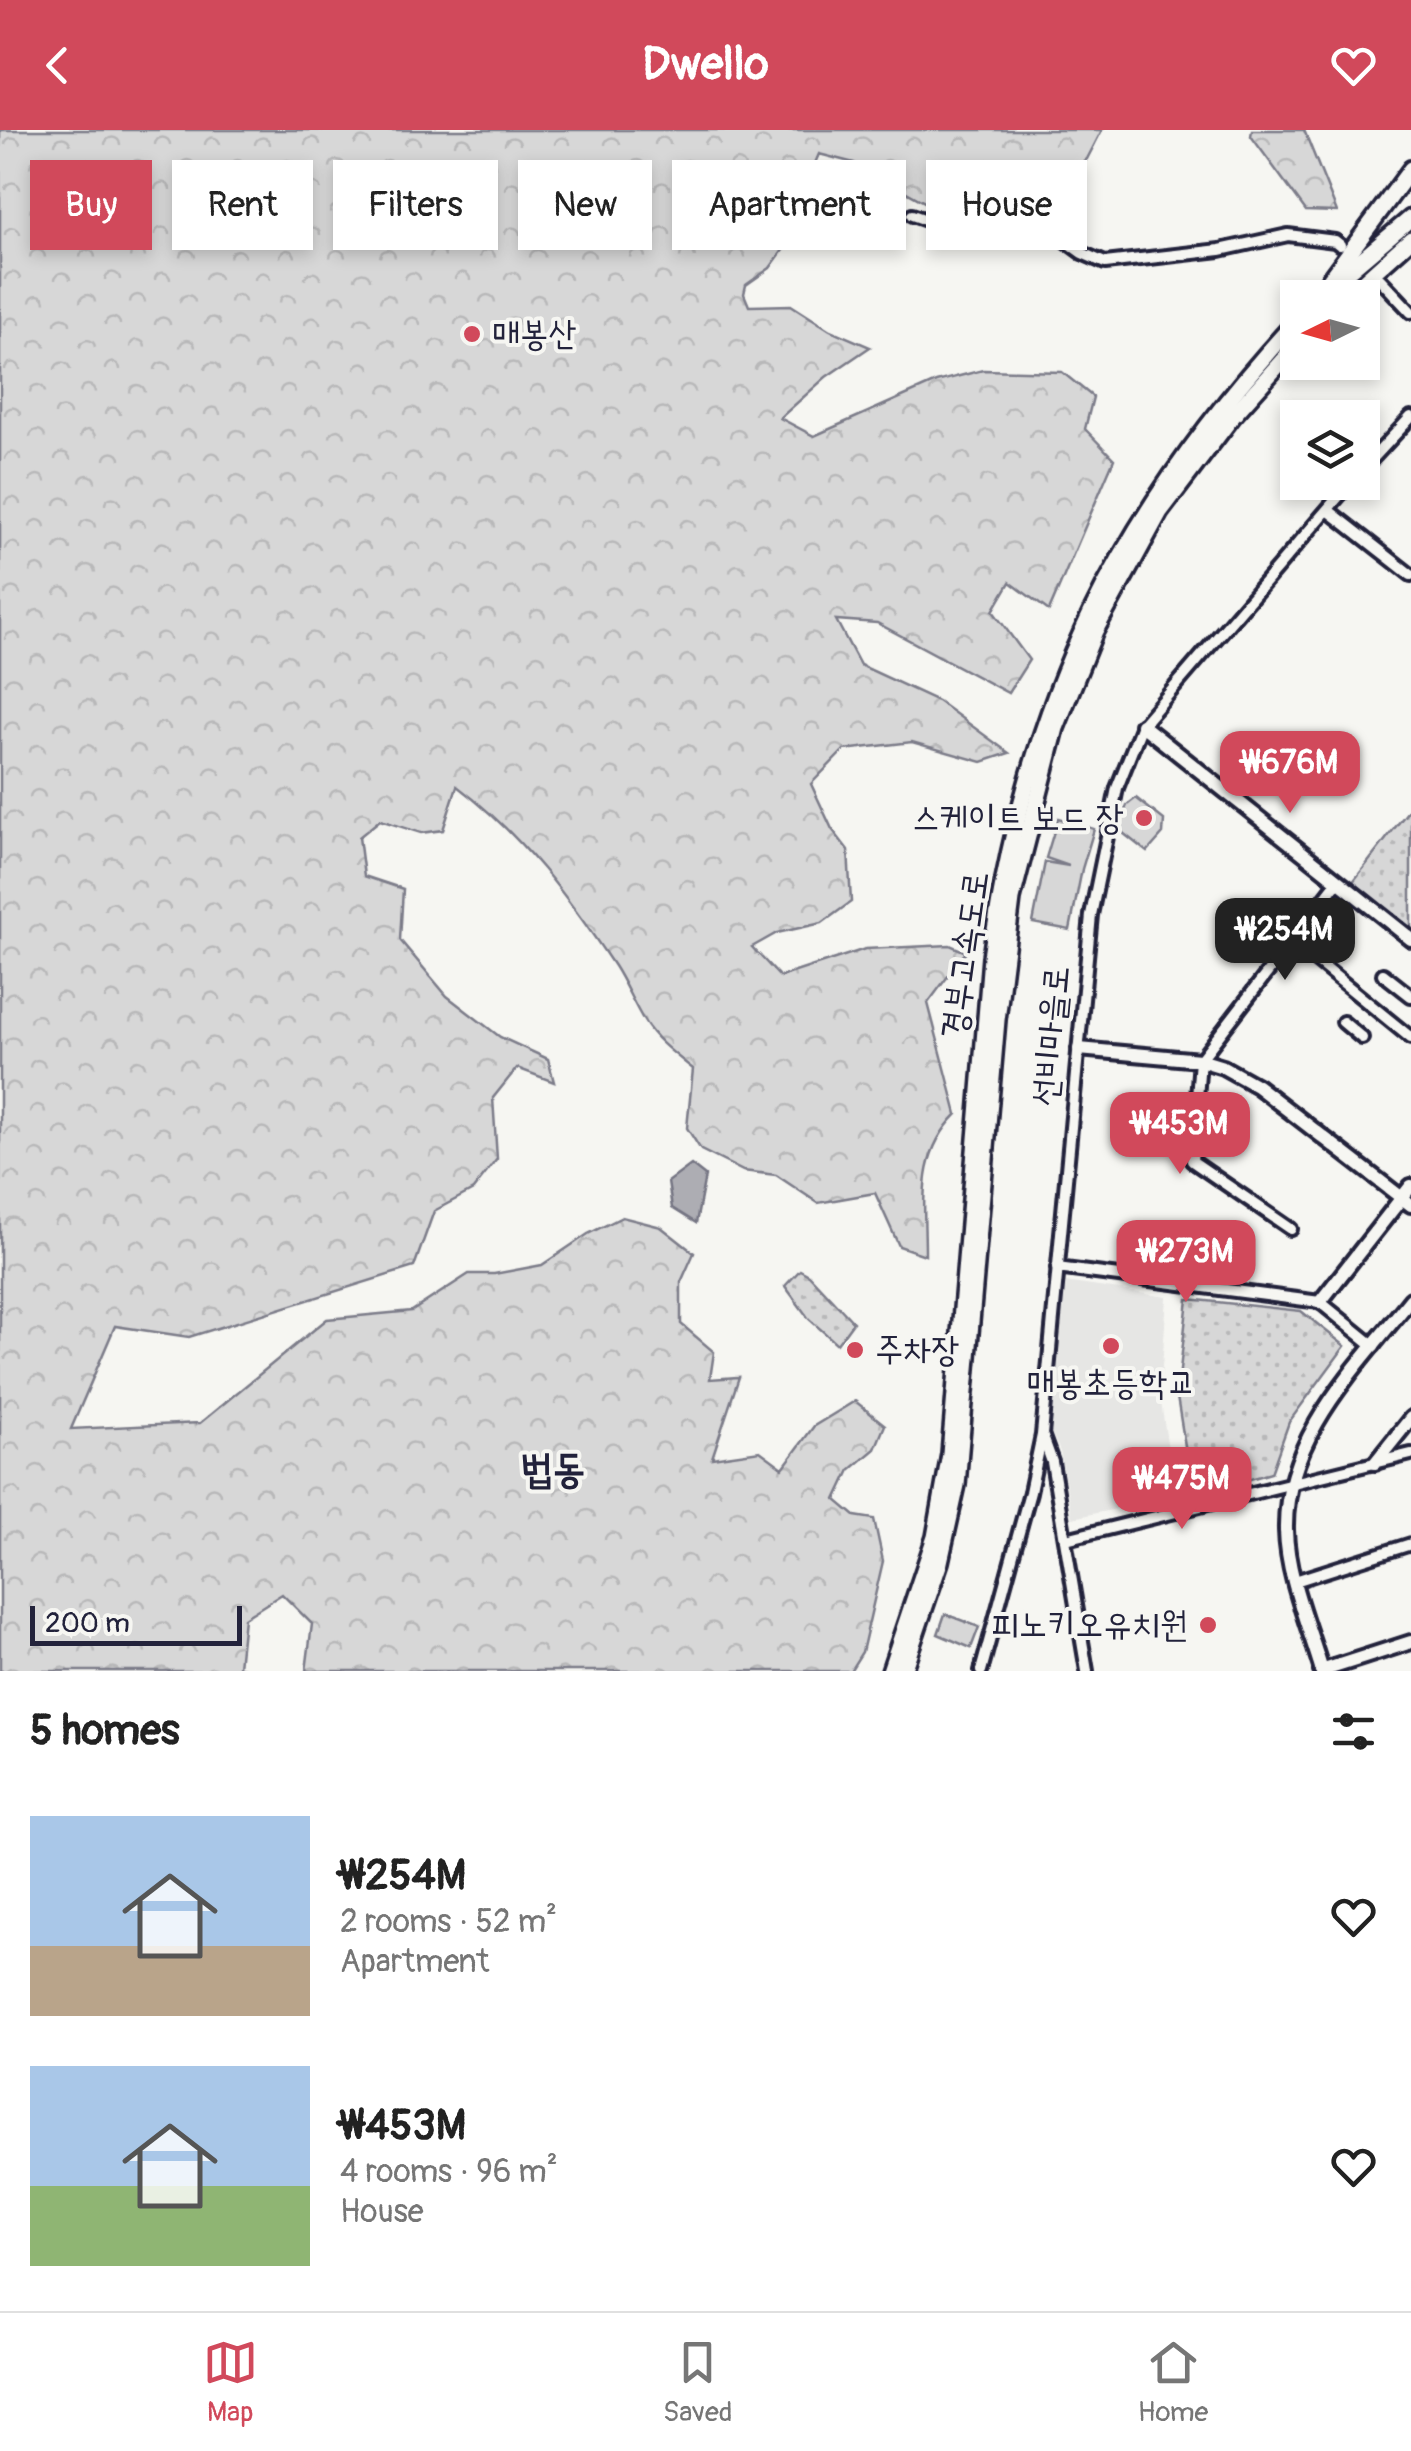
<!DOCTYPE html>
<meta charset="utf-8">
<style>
:root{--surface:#fff;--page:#f6f6f6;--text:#222;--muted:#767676;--line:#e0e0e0;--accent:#d1495b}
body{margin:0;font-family:Pangolin,"Poor Story",sans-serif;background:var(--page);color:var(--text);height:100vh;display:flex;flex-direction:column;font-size:38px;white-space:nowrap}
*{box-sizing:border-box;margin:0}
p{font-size:32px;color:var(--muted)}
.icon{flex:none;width:55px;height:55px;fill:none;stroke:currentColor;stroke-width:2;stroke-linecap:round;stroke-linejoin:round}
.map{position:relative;height:1541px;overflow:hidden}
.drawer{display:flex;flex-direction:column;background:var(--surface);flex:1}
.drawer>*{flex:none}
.hud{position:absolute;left:30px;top:30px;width:1352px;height:90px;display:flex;gap:20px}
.needle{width:65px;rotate:265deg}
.tools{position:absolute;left:1280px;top:150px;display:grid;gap:20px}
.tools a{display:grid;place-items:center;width:100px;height:100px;border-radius:0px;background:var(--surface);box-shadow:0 5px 15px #0003;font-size:50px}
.scale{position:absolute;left:30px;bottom:25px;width:212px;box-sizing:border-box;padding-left:10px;border:5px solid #22223b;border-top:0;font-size:28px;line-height:35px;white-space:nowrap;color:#22223b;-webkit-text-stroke:8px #f6f6f2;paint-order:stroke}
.price{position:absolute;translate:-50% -85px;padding:0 22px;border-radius:20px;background:var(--accent);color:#fff;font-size:32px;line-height:65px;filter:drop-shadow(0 2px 5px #0008)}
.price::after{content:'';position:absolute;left:50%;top:60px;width:30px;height:22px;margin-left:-15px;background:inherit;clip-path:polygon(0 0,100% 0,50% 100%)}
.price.current{background:#222;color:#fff}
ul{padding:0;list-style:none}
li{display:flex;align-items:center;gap:30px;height:250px;padding:0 30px}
li span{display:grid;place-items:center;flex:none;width:280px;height:200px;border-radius:0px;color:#555}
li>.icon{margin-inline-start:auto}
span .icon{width:120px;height:120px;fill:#fffc;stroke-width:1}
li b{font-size:42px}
h2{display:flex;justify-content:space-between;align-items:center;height:120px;padding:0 30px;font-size:42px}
.chip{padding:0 35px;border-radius:0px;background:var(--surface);box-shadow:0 5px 15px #0003;font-size:35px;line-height:90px}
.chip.current{background:var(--accent);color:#fff}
header{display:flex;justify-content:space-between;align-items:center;height:130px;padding:0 30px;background:var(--accent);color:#fff;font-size:45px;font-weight:700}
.tab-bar{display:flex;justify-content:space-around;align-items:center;height:140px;border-top:2px solid var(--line);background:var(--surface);font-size:28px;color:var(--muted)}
.tab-bar a{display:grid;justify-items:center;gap:5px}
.tab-bar .current{color:var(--accent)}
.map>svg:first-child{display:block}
.built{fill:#e6e6e4}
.grass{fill:#d7d7d7;stroke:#7c7c89;stroke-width:2.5}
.forest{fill:url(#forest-crowns);stroke:#7c7c89;stroke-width:2.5}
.park{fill:url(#park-dots);stroke:#7c7c89;stroke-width:2.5}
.water{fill:#adadb3;stroke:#757583;stroke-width:2.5}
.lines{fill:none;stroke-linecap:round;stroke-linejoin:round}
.minor-casing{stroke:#22223b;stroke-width:18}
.major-casing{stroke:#22223b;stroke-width:20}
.highway-casing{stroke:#22223b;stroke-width:22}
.minor{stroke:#f6f6f2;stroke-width:10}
.major{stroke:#f6f6f2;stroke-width:12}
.highway{stroke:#f6f6f2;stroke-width:15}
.poi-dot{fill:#d1495b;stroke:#f6f6f2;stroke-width:4}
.labels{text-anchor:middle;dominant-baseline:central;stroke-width:8;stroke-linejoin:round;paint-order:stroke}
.poi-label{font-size:35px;fill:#22223b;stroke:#f6f6f2;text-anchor:start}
.street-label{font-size:35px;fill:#22223b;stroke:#f6f6f2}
.quarter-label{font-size:40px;font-weight:bold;fill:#22223b;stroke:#f6f6f2}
</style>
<header><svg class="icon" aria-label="back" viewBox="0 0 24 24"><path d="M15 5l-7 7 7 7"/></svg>Dwello<svg class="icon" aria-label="heart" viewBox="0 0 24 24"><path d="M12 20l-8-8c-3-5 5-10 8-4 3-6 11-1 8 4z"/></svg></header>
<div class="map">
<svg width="1411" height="1541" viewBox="0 0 1411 1541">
<defs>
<pattern id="forest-crowns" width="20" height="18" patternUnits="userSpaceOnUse" patternTransform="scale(2.5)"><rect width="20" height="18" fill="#d7d7d7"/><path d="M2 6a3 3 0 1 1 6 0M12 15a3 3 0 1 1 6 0" fill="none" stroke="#b8b8b9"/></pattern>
<pattern id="park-dots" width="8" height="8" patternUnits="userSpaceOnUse" patternTransform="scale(2.5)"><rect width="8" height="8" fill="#d7d7d7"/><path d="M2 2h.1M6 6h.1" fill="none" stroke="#b8b8b9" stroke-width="1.8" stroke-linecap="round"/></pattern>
</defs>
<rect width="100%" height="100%" fill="#f6f6f2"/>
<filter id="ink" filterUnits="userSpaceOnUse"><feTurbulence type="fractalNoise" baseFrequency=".01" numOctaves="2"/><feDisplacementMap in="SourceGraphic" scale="20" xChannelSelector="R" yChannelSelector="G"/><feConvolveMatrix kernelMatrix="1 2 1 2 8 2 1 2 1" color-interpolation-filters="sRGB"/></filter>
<g filter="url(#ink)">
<path class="built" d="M 1065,1152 L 1167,1167 L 1160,1265 L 1175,1367 L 1072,1388 L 1060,1322 L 1051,1301 Z"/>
<g class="grass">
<path d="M 1136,668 L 1164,690 L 1163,704 L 1147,722 L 1118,699 L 1127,675 Z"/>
<path d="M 1058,688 L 1094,699 L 1082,739 L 1070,800 L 1033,793 L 1045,732 L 1069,736 L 1046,728 Z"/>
<path d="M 945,1484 L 979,1497 L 971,1518 L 938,1504 Z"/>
</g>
<g class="forest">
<path d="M 0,0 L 1102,0 L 1087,29 L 1055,61 L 1006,81 L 966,84 L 930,75 L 854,33 L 819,24 L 806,54 L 797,101 L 770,138 L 746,155 L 744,164 L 749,176 L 791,175 L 830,200 L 870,217 L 826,247 L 780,288 L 814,306 L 936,252 L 983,240 L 1062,242 L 1093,267 L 1085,299 L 1114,329 L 1049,481 L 1010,452 L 993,481 L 1029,530 L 1008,563 L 877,493 L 836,490 L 860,535 L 938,571 L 1009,623 L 982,632 L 912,612 L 844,620 L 811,654 L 832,699 L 848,720 L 851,772 L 822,793 L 777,803 L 752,817 L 780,847 L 865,819 L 950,815 L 966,822 L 928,873 L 957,984 C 916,1025 925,1071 925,1125 L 899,1116 L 875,1063 L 818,1073 L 776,1045 L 743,1041 L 701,1020 L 687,998 L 693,939 C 676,925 656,911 644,891 C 633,873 625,853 614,836 C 568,767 524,707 457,656 L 443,700 L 421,703 L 380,690 L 359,707 L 364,746 L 403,759 L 400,810 L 447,866 L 500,907 L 548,929 L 554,952 L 517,938 L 493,968 L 497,1029 L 473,1060 L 434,1081 L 414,1137 L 189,1207 L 115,1196 L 71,1299 L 200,1293 L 327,1189 L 412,1181 L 469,1144 L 494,1144 L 542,1135 L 588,1104 L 622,1087 L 661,1097 L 694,1123 L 681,1152 L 681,1194 L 714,1222 L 710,1249 L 739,1247 L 712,1328 L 760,1321 L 783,1338 L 814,1296 L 855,1271 L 885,1295 L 875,1319 L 850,1340 L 836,1370 L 855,1386 L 874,1389 L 883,1431 L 862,1522 L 850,1541 L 306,1541 L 312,1494 L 282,1464 L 244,1488 L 239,1537 L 259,1541 L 0,1541 Z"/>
<path d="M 1252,0 L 1304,0 L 1337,82 L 1306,81 L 1251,6 Z"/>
</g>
<g class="park">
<path d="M 1411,677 L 1411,798 L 1352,753 Z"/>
<path d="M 800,1140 L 809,1145 L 853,1192 L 837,1214 L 809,1189 L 785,1156 Z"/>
<path d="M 1188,1169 L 1301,1181 L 1345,1216 L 1289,1292 L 1271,1343 L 1193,1366 L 1177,1267 Z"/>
</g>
<path class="water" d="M 691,1035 L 705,1046 L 696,1093 L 672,1078 L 668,1052 Z"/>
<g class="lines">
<g class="minor-casing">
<g id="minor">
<path d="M 912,85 L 955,100 L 976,104 L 1060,107 L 1082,123 L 1105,133 L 1220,120 L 1288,105 L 1335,111 L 1340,115"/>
<path d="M 1380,149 L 1411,182"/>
<path d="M 1362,340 L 1411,287"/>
<path d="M 1328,380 L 1411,445"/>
<path d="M 1292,811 L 1411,908"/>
<path d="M 1383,844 L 1411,866"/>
<path d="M 1343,892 L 1362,908"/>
<path d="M 1291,1099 L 1192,1031 L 1200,930 L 1338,751"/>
<path d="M 1057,1138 L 1320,1172 L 1374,1216"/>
<path d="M 1043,1307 L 1052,1332 L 1087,1541"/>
<path d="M 1066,1409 L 1411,1324"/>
<path d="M 1295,1451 L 1411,1414"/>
<path d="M 981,1541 L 1030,1362 L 1042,1305 L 1091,785 L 1117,658 L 1142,595 L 1351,352"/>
</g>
</g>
<g class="major-casing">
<g id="major">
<path d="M 1142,595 L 1411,809"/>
<path d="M 1079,919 L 1200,930 L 1223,937 L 1257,956 L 1411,1075"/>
<path d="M 1320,1172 L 1411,1056"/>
<path d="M 1375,1333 L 1411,1288"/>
<path d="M 1321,1541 L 1411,1512"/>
<path d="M 1322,1541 C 1309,1496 1287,1447 1286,1400 C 1284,1307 1357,1237 1411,1169"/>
</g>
</g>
<g class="highway-casing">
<g id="highway">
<path d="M 1334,153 L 1411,88"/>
<path d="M 1316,168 L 1411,39"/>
<path d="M 1345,168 L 1411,109"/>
<path d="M 890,1541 L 935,1407 L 950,1324 L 991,827 C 1027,567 1120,381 1298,189"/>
<path d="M 903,1541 L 940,1432 L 957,1355 L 997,890 L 1012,769 L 1056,598 L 1095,501 L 1160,382 L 1232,287 L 1298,213"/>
</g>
</g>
<use href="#minor" class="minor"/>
<use href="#major" class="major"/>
<use href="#highway" class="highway"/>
</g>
</g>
<g class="poi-dot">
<circle cx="472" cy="204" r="10"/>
<circle cx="1144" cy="688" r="10"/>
<circle cx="1111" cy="1216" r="10"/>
<circle cx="855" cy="1220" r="10"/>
<circle cx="1208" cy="1495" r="10"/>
</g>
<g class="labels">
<g class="poi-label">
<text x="492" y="204">매봉산</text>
<text x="1124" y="688" text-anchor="end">스케이트 보드 장</text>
<text x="875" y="1220">주차장</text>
<text x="1111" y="1253" text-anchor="middle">매봉초등학교</text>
<text x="1188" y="1495" text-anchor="end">피노키오유치원</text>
</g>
<g class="street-label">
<text transform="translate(965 825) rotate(-82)">경부고속도로</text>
<text transform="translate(1051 906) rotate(-85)">선비마을로</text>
</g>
<g class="quarter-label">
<text x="553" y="1339">법동</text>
</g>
</g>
</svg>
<div class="tools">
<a><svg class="needle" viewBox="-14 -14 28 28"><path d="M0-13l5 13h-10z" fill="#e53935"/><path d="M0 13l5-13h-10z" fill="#767676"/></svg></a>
<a><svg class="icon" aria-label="layers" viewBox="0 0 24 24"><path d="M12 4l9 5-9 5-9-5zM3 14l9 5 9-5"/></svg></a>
</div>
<div class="scale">200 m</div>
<b class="price" style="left:1290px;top:686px">₩676M</b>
<b class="price current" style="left:1285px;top:853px">₩254M</b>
<b class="price" style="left:1180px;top:1047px">₩453M</b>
<b class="price" style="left:1186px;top:1175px">₩273M</b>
<b class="price" style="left:1182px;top:1402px">₩475M</b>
<div class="hud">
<a class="chip current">Buy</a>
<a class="chip">Rent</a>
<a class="chip">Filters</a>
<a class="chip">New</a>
<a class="chip">Apartment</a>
<a class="chip">House</a>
</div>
</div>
<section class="drawer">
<h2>5 homes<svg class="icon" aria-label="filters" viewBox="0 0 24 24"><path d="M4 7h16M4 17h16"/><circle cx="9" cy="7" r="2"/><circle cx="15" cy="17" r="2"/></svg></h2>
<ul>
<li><span style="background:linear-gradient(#a9c7e8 65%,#b9a48a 0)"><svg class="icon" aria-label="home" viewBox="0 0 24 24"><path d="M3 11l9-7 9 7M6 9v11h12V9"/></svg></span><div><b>₩254M</b><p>2 rooms · 52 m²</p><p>Apartment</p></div><svg class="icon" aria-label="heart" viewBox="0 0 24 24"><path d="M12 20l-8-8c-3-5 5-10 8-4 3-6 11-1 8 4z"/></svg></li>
<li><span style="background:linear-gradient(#a9c7e8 60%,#8fb573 0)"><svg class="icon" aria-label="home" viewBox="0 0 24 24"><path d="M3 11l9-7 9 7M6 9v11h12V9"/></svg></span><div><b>₩453M</b><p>4 rooms · 96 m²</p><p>House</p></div><svg class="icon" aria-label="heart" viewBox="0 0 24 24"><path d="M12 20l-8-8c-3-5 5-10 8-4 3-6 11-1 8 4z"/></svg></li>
</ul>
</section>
<nav class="tab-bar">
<a class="current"><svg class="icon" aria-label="map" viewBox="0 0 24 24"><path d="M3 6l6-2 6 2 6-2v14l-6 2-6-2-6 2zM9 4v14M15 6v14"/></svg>Map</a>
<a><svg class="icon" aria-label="saved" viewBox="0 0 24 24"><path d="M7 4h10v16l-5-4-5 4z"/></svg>Saved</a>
<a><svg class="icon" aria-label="home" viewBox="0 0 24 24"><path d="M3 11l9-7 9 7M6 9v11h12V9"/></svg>Home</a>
</nav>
